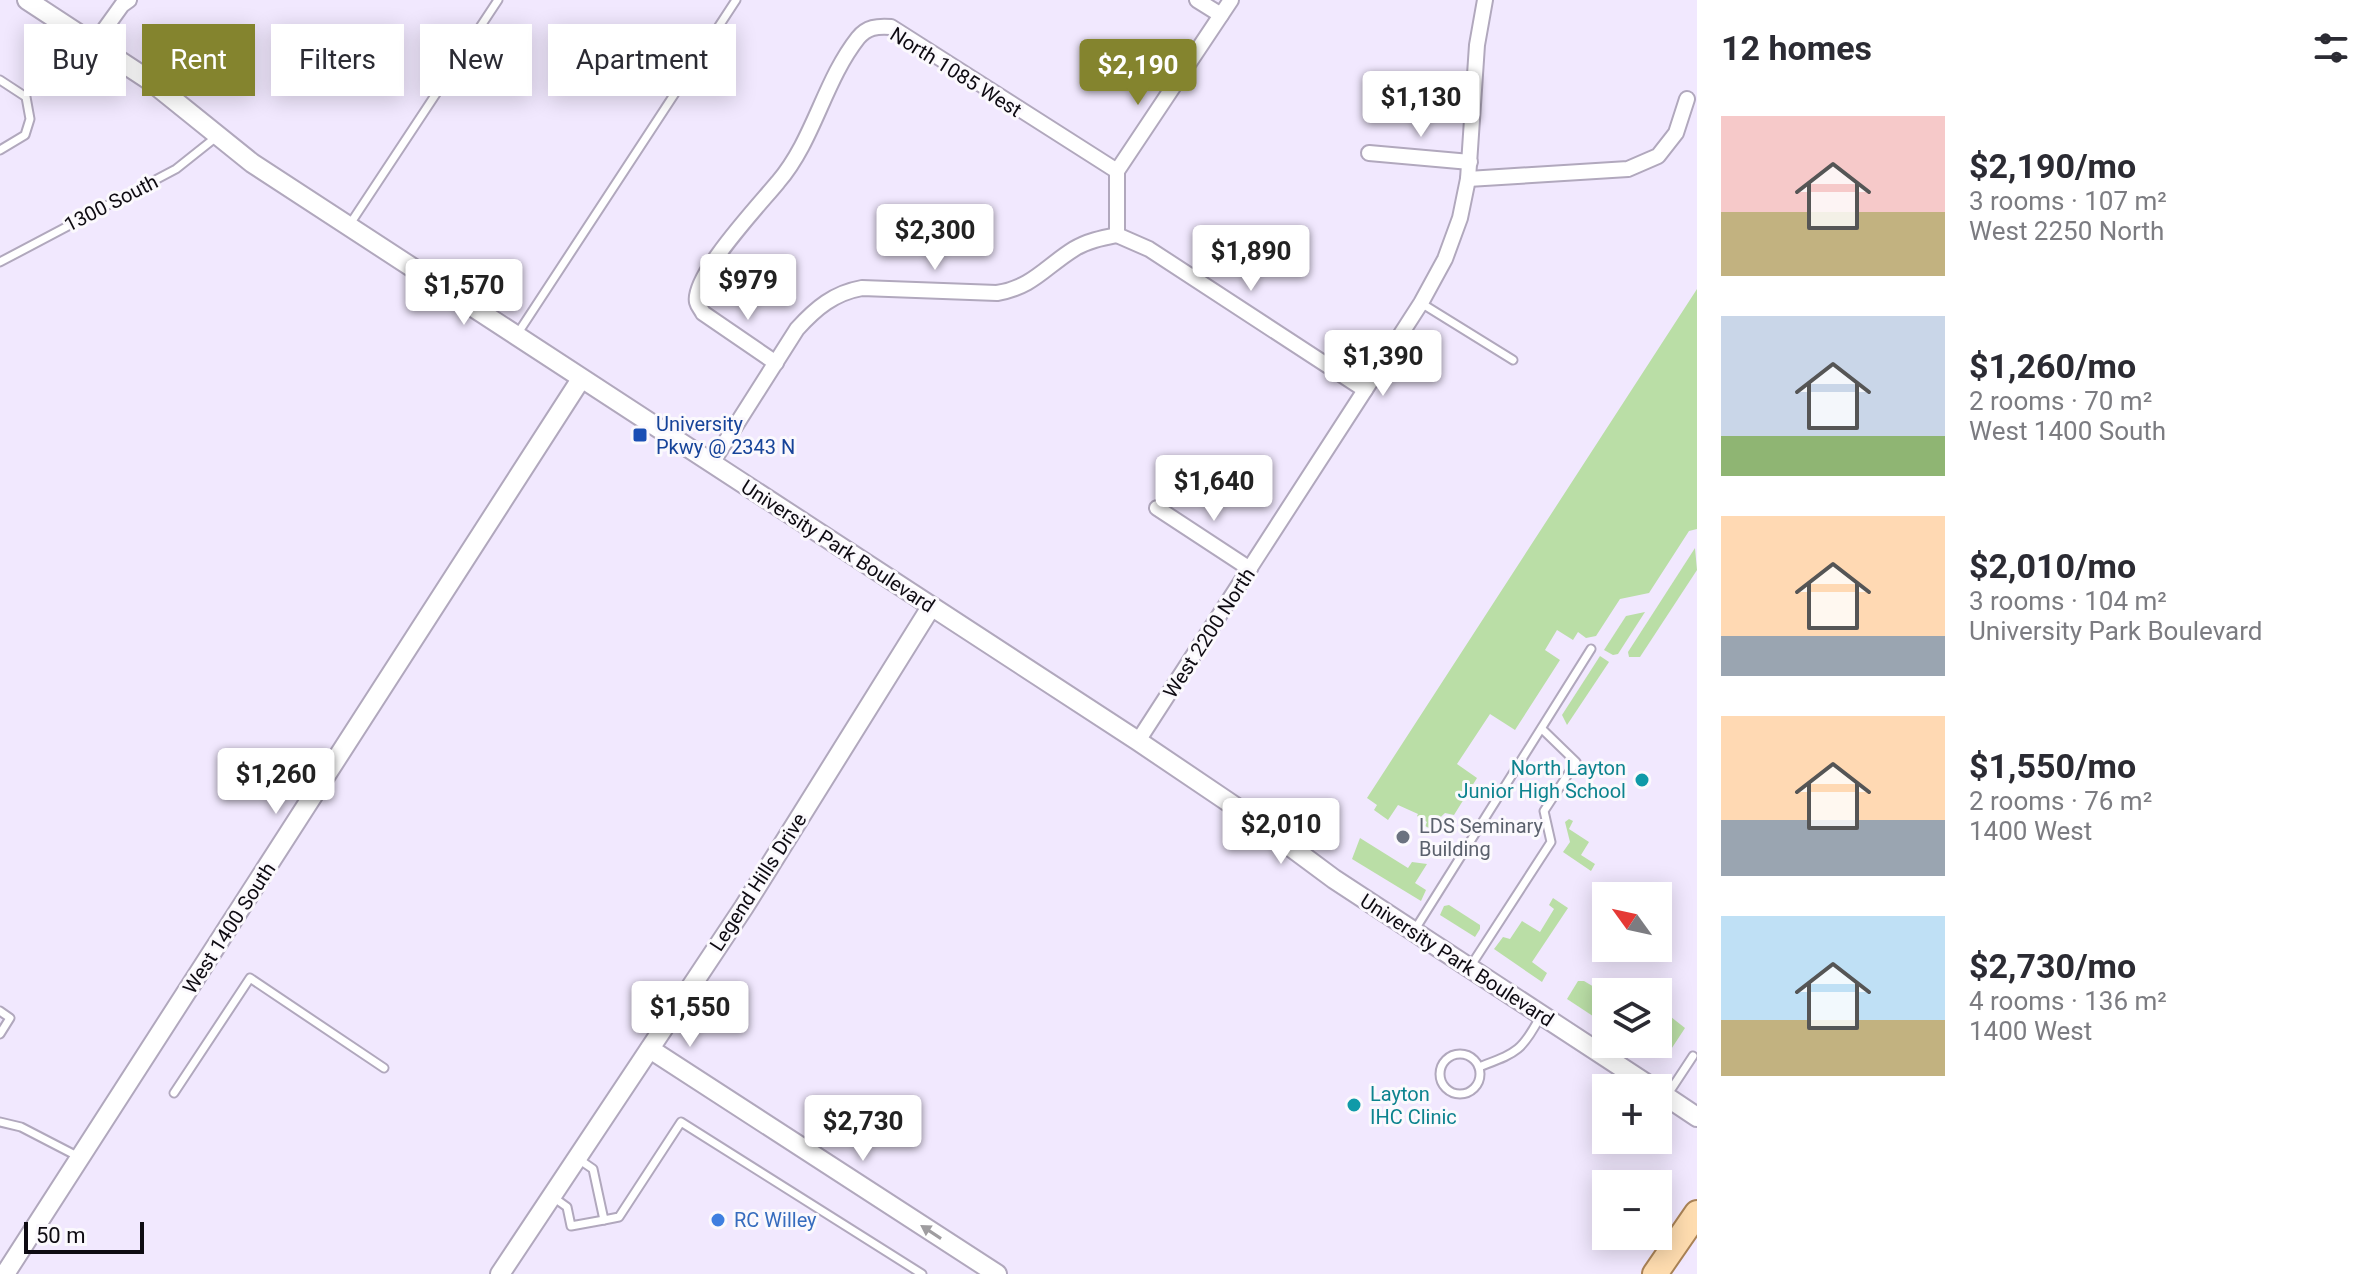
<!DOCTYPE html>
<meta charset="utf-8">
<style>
:root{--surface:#fff;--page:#f7f7f7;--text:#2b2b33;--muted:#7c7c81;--accent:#84842e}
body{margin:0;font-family:Roboto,sans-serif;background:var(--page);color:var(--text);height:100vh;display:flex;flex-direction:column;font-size:30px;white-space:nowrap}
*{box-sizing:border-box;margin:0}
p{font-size:26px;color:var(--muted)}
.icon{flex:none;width:44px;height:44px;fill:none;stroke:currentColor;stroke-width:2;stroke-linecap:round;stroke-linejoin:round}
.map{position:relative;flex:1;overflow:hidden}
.drawer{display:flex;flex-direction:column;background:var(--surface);width:680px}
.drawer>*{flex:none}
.guide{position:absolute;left:24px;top:24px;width:760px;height:72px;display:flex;gap:16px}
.needle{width:52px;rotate:303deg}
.tools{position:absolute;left:1592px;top:882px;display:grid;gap:16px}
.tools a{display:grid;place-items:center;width:80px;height:80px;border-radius:0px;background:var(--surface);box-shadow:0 4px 20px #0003;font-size:40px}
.scale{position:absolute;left:24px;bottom:20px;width:120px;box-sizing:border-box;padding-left:8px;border:4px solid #0e0b12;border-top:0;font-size:22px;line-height:28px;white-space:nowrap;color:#0e0b12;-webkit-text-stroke:6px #fbf9fd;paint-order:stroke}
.price{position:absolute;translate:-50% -68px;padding:0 18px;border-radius:8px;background:#fff;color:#222;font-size:26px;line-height:52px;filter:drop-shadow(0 2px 4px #0008)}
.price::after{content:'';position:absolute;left:50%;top:48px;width:24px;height:18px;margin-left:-12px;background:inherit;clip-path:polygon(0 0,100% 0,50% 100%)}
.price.selected{background:var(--accent);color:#fff}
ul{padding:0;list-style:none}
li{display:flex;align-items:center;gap:24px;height:200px;padding:0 24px}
li span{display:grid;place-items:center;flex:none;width:224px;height:160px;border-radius:0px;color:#555}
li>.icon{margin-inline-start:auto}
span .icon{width:96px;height:96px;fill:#fffc;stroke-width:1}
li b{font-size:34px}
h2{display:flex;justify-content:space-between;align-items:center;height:96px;padding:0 24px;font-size:34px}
.pill{padding:0 28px;border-radius:0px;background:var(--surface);box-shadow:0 4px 20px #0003;font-size:28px;line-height:72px}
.pill.selected{background:var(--accent);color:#fff}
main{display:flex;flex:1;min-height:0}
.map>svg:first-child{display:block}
.green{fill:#badea6}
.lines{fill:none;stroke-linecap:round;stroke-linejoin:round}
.service-casing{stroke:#b1a8bd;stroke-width:11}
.minor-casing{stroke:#b1a8bd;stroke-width:18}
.tertiary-casing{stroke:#b1a8bd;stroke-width:22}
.primary-casing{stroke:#aa8356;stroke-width:28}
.service{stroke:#fff;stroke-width:7}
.minor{stroke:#fff;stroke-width:14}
.tertiary{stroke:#fff;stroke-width:18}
.primary{stroke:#fedcaf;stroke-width:24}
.oneway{fill:#9f9da0}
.transit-dot{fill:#1a4fb4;stroke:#fbf9fd;stroke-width:3}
.culture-dot{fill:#0f9aa8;stroke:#fbf9fd;stroke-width:3}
.worship-dot{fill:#6b7280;stroke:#fbf9fd;stroke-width:3}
.shop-dot{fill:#3f7fe0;stroke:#fbf9fd;stroke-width:3}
.labels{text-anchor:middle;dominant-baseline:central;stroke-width:6;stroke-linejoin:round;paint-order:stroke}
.street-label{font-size:20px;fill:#0e0b12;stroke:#fbf9fd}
.transit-label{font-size:20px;fill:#164399;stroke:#fbf9fd;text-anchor:start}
.culture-label{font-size:20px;fill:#0d838f;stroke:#fbf9fd;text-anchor:end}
.worship-label{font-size:20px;fill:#5b616d;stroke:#fbf9fd;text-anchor:start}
.shop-label{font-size:20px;fill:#366cbe;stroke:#fbf9fd;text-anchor:start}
</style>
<main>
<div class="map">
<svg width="1697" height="1274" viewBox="0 0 1697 1274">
<rect width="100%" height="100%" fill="#f1e8fe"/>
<g class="green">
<path d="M 1697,289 L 1697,529 L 1689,531 L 1649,593 L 1620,599 L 1596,636 L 1586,638 L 1578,632 L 1573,640 L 1557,630 L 1545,650 L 1560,660 L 1515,730 L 1490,714 L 1457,764 L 1477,778 L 1454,815 L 1445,813 L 1429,828 L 1425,826 L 1427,822 L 1417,816 L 1418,814 L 1398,805 L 1388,820 L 1374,810 L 1377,805 L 1367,798 Z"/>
<path d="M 1695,548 L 1697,570 L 1640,657 L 1629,657 L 1628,652 Z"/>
<path d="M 1645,612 L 1618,654 L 1613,655 L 1604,650 L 1626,616 Z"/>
<path d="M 1600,656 L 1609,662 L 1567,725 L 1562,715 Z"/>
<path d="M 1569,819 L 1573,821 L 1569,829 L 1589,842 L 1581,855 L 1595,864 L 1591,871 L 1563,852 L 1570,842 L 1565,822 Z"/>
<path d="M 1360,838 L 1408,868 L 1412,862 L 1427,864 L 1415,883 L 1426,890 L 1421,901 L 1352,859 Z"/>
<path d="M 1553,898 L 1568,908 L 1532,962 L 1547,973 L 1542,982 L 1494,949 L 1503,937 L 1510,939 L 1522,921 L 1540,932 L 1554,909 L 1549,905 Z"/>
<path d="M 1449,905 L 1480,925 L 1480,929 L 1475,937 L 1440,915 L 1444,906 Z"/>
<path d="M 1578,981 L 1584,981 L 1606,994 L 1605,1024 L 1567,999 Z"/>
<path d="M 1671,1017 L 1685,1028 L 1666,1057 L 1662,1058 L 1650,1050 L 1654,1044 L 1658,1044 L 1658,1037 Z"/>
</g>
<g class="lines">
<g class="service-casing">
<g id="service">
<path d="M 0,80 L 26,97 L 30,119 L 25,135 L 0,150"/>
<path d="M 350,224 L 498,0"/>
<path d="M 0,262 L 176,169 L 215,138"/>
<path d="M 1421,303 L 1513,360"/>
<path d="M 518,333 L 736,0"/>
<path d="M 1414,931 L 1591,649"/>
<path d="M 1470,967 L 1551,842 L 1544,811 L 1576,762 L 1542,729"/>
<path d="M 0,1011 L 10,1018 L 0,1034"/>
<circle cx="1460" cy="1074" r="20"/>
<path d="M 1479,1067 C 1515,1053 1521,1053 1540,1017"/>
<path d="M 174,1093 L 250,978 L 384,1068"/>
<path d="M 1668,1094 L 1693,1056"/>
<path d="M 0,1122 L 21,1127 L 79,1157"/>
<path d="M 577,1158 L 593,1169 L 604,1220 L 619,1217 L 681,1122 L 922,1274"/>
<path d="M 553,1197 L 567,1207 L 571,1226 L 604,1220"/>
</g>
</g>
<g class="minor-casing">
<g id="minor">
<path d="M 1197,0 L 1221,15"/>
<path d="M 94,44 L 122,5 L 129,0"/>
<path d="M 1369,153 L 1470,162"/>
<path d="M 1468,179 L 1628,169 L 1658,156 L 1676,133 L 1687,99"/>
<path d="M 1117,235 L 1149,249 L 1365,390"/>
<path d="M 1117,235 L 1117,171 L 1231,0"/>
<path d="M 776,363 L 703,313 C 701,309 698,306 697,302 C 691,277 761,203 778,182 C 814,140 824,81 858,38 C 867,27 877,26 891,27 L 1117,171"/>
<path d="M 712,463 L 797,329 C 816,308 834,293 862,288 L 997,293 C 1033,287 1045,267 1074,249 C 1087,241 1102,238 1117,235"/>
<path d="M 1157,508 L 1250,569"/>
<path d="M 1138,741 L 1365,390 L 1421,303 L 1445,259 L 1460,218 L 1468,179 L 1477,45 L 1485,0"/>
</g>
</g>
<g class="tertiary-casing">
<g id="tertiary">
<path d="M 27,0 L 149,80 L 252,163 L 1138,741 L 1249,816 L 1334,879 L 1653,1088"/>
<path d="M 650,1049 L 997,1274"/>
<path d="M 1658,1091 L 1697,1117"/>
<path d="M 5,1274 L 581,379"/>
<path d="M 500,1274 L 744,907 L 931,607"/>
</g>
</g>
<g class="primary-casing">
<path id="primary" d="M 1655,1274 L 1697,1213"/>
</g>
<use href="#service" class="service"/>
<use href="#minor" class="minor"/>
<use href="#tertiary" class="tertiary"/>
<use href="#primary" class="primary"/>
</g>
<defs><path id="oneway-solid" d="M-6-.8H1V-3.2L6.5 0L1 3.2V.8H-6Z" transform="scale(2)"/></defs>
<use class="oneway" href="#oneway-solid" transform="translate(931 1232) rotate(-147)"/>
<rect class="transit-dot" x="632" y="427" width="16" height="16" rx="4"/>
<g class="culture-dot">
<circle cx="1642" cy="780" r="8"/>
<circle cx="1354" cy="1105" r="8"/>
</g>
<circle class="worship-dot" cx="1403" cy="837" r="8"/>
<circle class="shop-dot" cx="718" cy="1220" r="8"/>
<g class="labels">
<g class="street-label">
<text transform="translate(956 72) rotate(32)">North 1085 West</text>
<text transform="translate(111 203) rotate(-27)">1300 South</text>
<text transform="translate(838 546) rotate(33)">University Park Boulevard</text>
<text transform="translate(1209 633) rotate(-57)">West 2200 North</text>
<text transform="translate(758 882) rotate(-57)">Legend Hills Drive</text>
<text transform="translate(229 928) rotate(-57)">West 1400 South</text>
<text transform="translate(1457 960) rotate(33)">University Park Boulevard</text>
</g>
<g class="transit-label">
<text x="656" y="424">University<tspan x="656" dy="23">Pkwy @ 2343 N</tspan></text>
</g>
<g class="culture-label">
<text x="1626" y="768">North Layton<tspan x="1626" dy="23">Junior High School</tspan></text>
<text x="1370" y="1094" text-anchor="start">Layton<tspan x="1370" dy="23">IHC Clinic</tspan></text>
</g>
<g class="worship-label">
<text x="1419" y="826">LDS Seminary<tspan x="1419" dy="23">Building</tspan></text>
</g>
<g class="shop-label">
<text x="734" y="1220">RC Willey</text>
</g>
</g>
</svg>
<div class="tools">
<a><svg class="needle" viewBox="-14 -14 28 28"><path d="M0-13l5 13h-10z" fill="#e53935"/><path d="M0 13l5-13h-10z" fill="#7c7c81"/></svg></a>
<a><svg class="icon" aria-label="layers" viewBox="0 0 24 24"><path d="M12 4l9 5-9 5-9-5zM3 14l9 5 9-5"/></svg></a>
<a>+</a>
<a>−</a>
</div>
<div class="scale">50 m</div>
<b class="price selected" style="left:1138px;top:107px">$2,190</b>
<b class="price" style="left:1421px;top:139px">$1,130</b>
<b class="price" style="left:935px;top:272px">$2,300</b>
<b class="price" style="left:1251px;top:293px">$1,890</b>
<b class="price" style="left:748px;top:322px">$979</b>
<b class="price" style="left:464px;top:327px">$1,570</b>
<b class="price" style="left:1383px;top:398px">$1,390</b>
<b class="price" style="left:1214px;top:523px">$1,640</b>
<b class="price" style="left:276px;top:816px">$1,260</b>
<b class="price" style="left:1281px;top:866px">$2,010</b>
<b class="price" style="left:690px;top:1049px">$1,550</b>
<b class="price" style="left:863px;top:1163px">$2,730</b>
<div class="guide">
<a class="pill">Buy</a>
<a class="pill selected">Rent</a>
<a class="pill">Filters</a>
<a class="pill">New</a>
<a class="pill">Apartment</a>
</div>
</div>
<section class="drawer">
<h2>12 homes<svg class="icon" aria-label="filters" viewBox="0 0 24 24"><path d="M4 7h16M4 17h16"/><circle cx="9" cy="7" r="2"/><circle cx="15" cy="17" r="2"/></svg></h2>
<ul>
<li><span style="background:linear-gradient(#f6c9c9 60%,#c2b280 0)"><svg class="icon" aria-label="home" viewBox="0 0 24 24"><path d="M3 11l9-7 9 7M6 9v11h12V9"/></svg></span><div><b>$2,190/mo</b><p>3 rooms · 107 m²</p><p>West 2250 North</p></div></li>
<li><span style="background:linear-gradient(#c9d6e8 75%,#8fb573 0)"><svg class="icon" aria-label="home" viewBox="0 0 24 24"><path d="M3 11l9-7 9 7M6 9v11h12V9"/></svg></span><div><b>$1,260/mo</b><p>2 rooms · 70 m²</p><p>West 1400 South</p></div></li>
<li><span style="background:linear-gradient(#ffd9b3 75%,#9aa5b1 0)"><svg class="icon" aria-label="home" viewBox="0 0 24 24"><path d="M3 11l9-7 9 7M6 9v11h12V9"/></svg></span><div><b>$2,010/mo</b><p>3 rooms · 104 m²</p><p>University Park Boulevard</p></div></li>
<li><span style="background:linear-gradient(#ffd9b3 65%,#9aa5b1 0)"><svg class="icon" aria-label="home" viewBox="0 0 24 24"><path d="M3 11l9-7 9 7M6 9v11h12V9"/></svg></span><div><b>$1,550/mo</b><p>2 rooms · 76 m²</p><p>1400 West</p></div></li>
<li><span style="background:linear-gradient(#bfe0f5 65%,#c2b280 0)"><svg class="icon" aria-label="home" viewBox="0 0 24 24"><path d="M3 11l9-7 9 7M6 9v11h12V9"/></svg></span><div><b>$2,730/mo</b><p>4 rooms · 136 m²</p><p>1400 West</p></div></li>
</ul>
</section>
</main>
